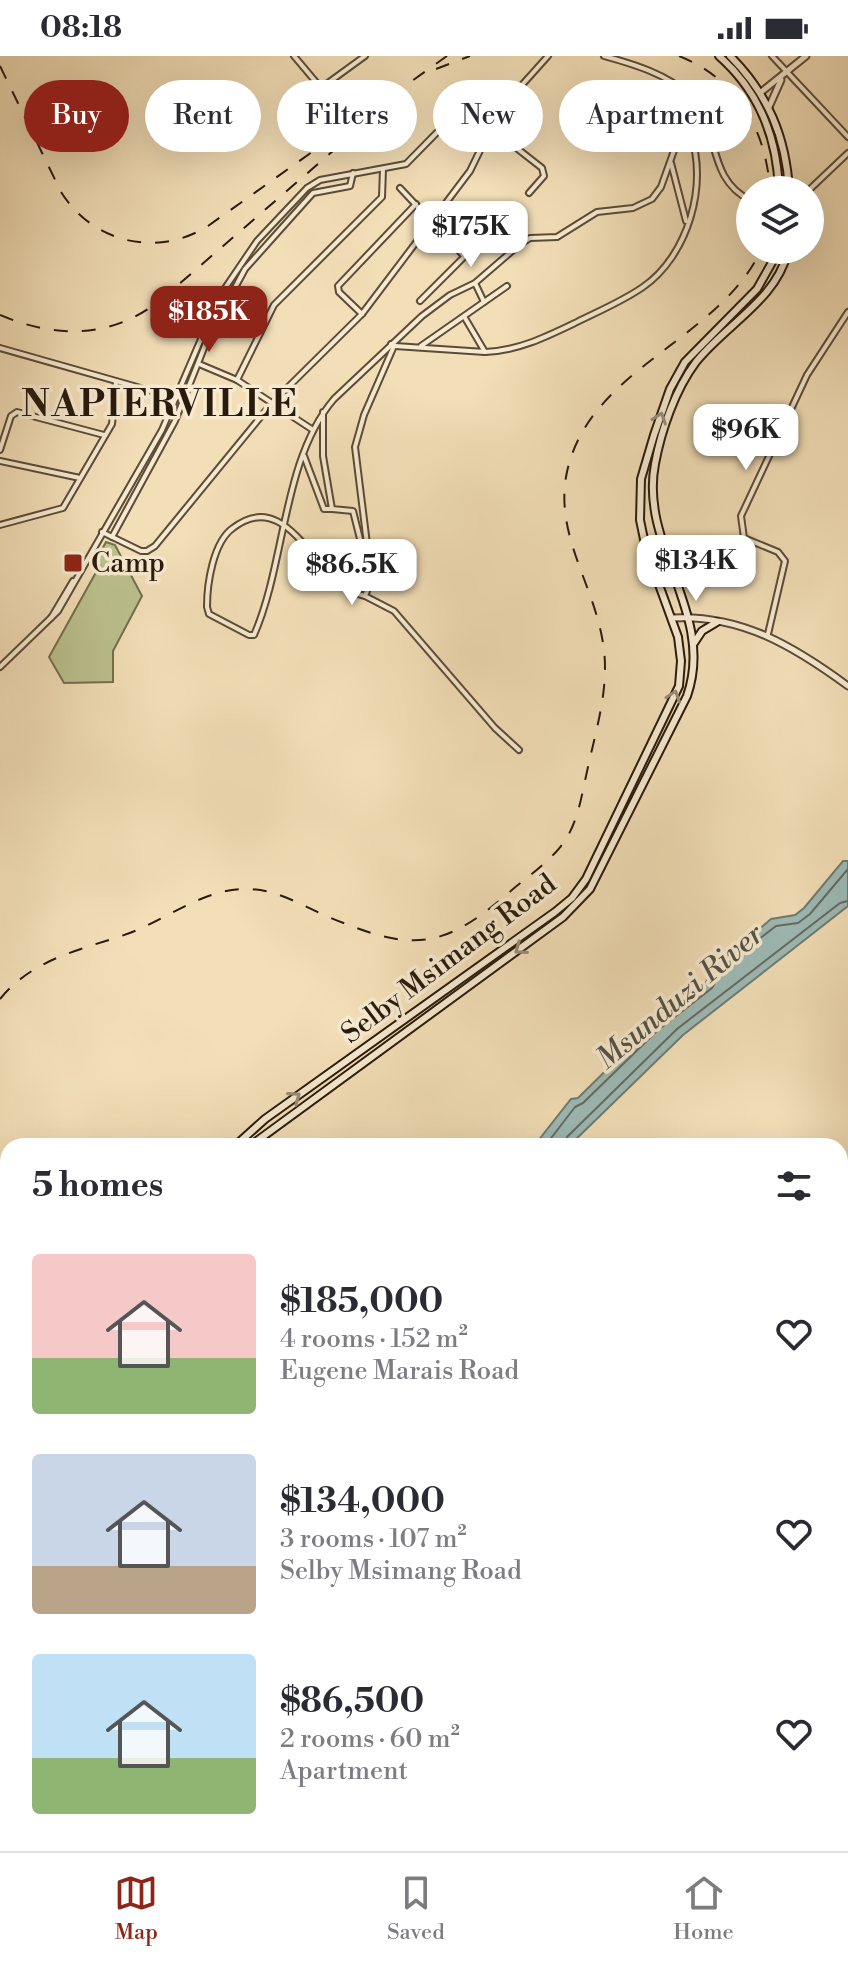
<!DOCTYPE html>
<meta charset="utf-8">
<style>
:root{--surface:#fff;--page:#f2f2f3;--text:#2b2b33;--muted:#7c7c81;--line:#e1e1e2;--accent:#8f2418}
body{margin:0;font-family:"Libre Bodoni",serif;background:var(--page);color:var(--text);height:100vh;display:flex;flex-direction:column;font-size:30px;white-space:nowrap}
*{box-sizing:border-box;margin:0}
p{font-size:26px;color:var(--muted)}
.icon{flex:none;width:44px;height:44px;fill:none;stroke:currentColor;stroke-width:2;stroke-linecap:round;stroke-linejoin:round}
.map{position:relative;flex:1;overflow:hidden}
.details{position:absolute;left:0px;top:1082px;width:848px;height:714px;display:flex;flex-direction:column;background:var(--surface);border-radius:24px 24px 0 0;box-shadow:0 8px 32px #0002}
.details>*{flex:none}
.top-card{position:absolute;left:24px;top:24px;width:800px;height:72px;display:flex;gap:16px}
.tools{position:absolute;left:736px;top:120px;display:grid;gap:16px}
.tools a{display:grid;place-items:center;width:88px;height:88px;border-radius:50%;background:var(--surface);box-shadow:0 8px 32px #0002;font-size:40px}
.price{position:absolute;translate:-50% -68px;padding:0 18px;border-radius:16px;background:#fff;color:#222;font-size:26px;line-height:52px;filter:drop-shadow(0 2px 4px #0008)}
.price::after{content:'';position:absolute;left:50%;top:48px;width:24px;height:18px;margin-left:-12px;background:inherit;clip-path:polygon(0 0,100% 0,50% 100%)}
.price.on{background:var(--accent);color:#fff}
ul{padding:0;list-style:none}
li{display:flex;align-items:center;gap:24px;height:200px;padding:0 32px}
li span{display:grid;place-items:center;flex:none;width:224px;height:160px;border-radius:8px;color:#555}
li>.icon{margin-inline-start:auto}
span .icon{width:96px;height:96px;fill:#fffc;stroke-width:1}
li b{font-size:34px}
h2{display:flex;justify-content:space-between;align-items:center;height:96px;padding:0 32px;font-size:34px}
.chip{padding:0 28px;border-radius:36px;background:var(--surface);box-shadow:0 8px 32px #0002;font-size:28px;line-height:72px}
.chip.on{background:var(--accent);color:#fff}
.status{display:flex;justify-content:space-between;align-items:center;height:56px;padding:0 40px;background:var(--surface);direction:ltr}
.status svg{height:22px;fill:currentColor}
.menu{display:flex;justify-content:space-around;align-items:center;height:112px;border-top:2px solid var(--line);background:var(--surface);font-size:22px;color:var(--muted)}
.menu a{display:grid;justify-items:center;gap:4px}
.menu .on{color:var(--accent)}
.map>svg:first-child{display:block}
.green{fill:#bbc18e;stroke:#726e4e;stroke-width:2}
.water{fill:#9dbbb7;stroke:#6f7b73;stroke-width:2}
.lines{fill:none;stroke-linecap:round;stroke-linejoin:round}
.shore{stroke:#636a62;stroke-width:2}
.river{stroke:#9dbbb7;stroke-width:7}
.minor-casing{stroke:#5b4b38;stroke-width:8}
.tertiary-casing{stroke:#5b4b38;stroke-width:9}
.secondary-casing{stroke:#291a0e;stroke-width:10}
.minor{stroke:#f7ead0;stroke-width:4}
.tertiary{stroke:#f7ead0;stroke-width:5}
.secondary{stroke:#f7ead0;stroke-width:6}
.rail{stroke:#291a0e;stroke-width:2;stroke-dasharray:14 14;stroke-linecap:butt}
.oneway{stroke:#9a8c79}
.poi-dot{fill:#8f2418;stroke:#f7ead0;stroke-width:3}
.labels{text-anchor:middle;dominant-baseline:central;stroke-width:7;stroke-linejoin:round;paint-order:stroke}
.poi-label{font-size:28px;fill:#291a0e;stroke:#f7ead0;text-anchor:start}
.street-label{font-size:28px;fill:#291a0e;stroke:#f7ead0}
.water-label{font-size:30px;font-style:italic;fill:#525249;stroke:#f7ead0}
.district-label{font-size:36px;font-weight:bold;letter-spacing:2px;fill:#291a0e;stroke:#f7ead0}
</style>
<div class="status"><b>08:18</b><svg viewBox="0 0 49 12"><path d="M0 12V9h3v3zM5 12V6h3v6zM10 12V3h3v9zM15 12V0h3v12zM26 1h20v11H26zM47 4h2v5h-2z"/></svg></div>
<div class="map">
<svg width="848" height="1795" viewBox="0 0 848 1795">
<rect width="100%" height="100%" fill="#f2deb7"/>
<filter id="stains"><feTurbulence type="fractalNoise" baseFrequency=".0025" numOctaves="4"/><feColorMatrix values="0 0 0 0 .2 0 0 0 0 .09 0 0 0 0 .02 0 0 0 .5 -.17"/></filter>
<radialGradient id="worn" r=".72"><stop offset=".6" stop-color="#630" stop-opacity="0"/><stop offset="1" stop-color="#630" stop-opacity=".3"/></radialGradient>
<path class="green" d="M 106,486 L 115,489 L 142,540 L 113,595 L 113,626 L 64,627 L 49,601 L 100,509 L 95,506 Z"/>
<path class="water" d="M 843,805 L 848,805 L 848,850 L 683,979 L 569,1090 L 534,1090 L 571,1043 L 578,1042 L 653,968 L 706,926 L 716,910 L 771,863 L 795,859 L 804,852 Z"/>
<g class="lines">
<g class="shore">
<path d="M 545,1090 L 575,1051 L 583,1047 L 658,974 L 712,932 L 722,915 L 759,883 L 776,870 L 798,867 L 810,858 L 848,813"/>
<path d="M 564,1090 L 567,1081 L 677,973 L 840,847 L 848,845"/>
</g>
<g class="river">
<path d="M 0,1288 L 8,1288"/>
<path d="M 477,1795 L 477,1788"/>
</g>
<g class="minor-casing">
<g id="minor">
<path d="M 294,0 L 321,32 L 365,0"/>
<path d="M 604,0 C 633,8 667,18 689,39 C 721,70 705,122 750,144"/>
<path d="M 772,0 L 848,81"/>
<path d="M 491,72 L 542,112 L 544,120 L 529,137"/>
<path d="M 671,107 L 686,165"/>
<path d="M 400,132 L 464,200"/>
<path d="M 809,134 L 848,97"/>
<path d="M 475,227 L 484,246"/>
<path d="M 420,245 L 504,161"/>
<path d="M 362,258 L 339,236 L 338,230 L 416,148"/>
<path d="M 395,290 L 485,296 L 465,262"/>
<path d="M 421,290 L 507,230"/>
<path d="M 0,292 L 176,342"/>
<path d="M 485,296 C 518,295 548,280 577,266 C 599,255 623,245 643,231 C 688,200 709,128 690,77"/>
<path d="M 199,308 L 237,324 L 313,374"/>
<path d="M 237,324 L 274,249 L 382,141 L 383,113"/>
<path d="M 323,356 L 323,400 L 332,453 L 353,455 L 364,499 L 369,504 L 367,535 L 365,540 C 316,530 290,428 233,472 C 213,486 207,528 207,551 L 209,558 L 249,579 L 254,579 C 286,506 282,404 334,343 L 422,260 L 450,239 L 475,227 L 519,189 L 530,182 L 557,181 L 597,156 L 633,152 L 652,143 L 661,131 L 677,86 L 690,77 L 708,73"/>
<path d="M 0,394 L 11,360 L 17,356 L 104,379"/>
<path d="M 304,400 L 324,453 L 332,453"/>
<path d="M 0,405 L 80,422"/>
<path d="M 0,469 L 63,452 L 112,368 L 116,326"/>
<path d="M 102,476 L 141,495 L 147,495 L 155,490 L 272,347 L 362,258 L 470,115 L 491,72 L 513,39 L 548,0"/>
<path d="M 112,481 L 175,365 L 208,282 L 245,213 L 313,137 L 350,130 L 353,117"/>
<path d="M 369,504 L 355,391 L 364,359 L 394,290 L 391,288"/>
<path d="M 365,540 L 394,555 L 495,672 L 519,694"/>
<path d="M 51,562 L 73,525"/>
<path d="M 768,578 L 785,505 L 778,496 L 744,482 L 741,460 L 807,319 L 848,256"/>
<path d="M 0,611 L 58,555 L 162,374 L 219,241 L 257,185 L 307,132 L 320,124 L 406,108 L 456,57 L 513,39"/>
<path d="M 840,1636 L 848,1633"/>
<path d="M 840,1735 L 848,1736"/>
<path d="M 45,1788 L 49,1795"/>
<path d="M 115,1788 L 123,1795"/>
<path d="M 7,1795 L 21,1788"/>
<path d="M 818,1795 L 819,1788"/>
</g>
</g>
<g class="tertiary-casing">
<g id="tertiary">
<path d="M 760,37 L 806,0"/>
<path d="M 769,51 L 781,24"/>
<path d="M 672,562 C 741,558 795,591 848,630"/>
</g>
</g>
<g class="secondary-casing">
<g id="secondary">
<path d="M 719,0 C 759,35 777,82 779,134"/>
<path d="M 730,0 C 768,38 786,81 789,134"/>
<path d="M 694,587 L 702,575 L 717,566"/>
<path d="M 235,1090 L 265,1063 L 555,856 L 572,842 L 586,823 L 679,630 L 681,605 L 678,581 L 646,493 L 640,464 L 641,423 L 654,379 L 670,333 L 685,306 L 757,233 L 779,194"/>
<path d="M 250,1090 L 563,861 L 590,833 L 687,640 C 716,558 639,490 655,408 C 661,375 675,334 696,306 C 725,269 778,243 788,194"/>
<path d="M 0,1394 L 8,1385"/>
<path d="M 0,1414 L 8,1406"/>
</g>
</g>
<use href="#minor" class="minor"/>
<use href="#tertiary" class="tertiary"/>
<use href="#secondary" class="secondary"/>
<g class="rail">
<path d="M 679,0 C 737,23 766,73 770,134"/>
<path d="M 0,10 L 61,136 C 93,187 157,202 208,170 L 447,0"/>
<path d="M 436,13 L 470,0"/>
<path d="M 0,259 C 57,283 113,283 163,242 L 348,82"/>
<path d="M 0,943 C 32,904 76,895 121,880 C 163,867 199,834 244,833 C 276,832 302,850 331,862 C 409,894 440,896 506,839 C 522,825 541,812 556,796 C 578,773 581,741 588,711 C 597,670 610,629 603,587 C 594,529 556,481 566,421 C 585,313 718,286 761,194"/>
<path d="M 0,1279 L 8,1287"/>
<path d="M 840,1562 L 848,1559"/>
<path d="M 575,1788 L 577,1795"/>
<path d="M 599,1788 L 601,1795"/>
</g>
</g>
<defs><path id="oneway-chevron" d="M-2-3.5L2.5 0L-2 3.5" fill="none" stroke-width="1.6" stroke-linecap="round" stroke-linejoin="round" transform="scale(2)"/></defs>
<g class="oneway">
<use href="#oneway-chevron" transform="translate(660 362) rotate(-71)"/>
<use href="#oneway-chevron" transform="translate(674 640) rotate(-71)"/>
<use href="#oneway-chevron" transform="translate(520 893) rotate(144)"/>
<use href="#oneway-chevron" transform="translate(295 1041) rotate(-36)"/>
</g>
<rect class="poi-dot" x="63" y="497" width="20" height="20" rx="4"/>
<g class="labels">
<g class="poi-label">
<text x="91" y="507">Camp</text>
</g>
<g class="street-label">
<text transform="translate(449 903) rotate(-37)">Selby Msimang Road</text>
</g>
<g class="water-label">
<text transform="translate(680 941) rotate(-40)">Msunduzi River</text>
</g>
<g class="district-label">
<text x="160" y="349">NAPIERVILLE</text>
</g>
</g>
<rect width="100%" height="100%" filter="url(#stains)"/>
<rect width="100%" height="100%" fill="url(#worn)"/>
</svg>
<div class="tools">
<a><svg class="icon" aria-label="layers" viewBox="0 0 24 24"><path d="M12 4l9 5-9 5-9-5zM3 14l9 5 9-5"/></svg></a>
</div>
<b class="price" style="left:471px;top:213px">$175K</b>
<b class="price on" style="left:209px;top:298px">$185K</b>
<b class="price" style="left:746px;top:416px">$96K</b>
<b class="price" style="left:696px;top:547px">$134K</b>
<b class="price" style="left:352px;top:551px">$86.5K</b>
<div class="top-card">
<a class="chip on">Buy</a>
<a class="chip">Rent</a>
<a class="chip">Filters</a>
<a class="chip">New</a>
<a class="chip">Apartment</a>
</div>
<section class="details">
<h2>5 homes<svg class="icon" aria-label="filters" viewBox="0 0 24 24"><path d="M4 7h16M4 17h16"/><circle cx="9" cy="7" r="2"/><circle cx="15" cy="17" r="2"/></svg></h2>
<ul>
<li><span style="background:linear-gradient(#f6c9c9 65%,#8fb573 0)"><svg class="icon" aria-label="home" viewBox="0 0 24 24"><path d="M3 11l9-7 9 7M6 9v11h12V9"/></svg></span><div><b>$185,000</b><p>4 rooms · 152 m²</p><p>Eugene Marais Road</p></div><svg class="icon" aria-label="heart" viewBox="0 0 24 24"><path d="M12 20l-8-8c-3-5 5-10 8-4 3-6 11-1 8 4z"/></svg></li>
<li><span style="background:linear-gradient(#c9d6e8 70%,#b9a48a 0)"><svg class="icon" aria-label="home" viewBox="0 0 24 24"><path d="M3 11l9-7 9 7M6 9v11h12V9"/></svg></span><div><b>$134,000</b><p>3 rooms · 107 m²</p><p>Selby Msimang Road</p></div><svg class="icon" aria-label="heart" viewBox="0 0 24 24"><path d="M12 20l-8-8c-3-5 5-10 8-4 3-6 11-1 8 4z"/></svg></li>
<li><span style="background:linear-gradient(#bfe0f5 65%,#8fb573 0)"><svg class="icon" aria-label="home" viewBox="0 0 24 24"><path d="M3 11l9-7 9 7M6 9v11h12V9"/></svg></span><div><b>$86,500</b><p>2 rooms · 60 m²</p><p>Apartment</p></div><svg class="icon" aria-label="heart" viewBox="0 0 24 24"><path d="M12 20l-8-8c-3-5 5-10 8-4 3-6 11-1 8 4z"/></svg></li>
</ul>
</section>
</div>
<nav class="menu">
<a class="on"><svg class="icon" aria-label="map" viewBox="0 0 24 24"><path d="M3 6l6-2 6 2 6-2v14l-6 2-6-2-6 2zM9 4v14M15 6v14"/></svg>Map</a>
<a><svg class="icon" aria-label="saved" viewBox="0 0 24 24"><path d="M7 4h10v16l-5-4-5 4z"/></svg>Saved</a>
<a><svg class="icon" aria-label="home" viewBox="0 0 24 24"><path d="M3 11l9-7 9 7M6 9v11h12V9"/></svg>Home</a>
</nav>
